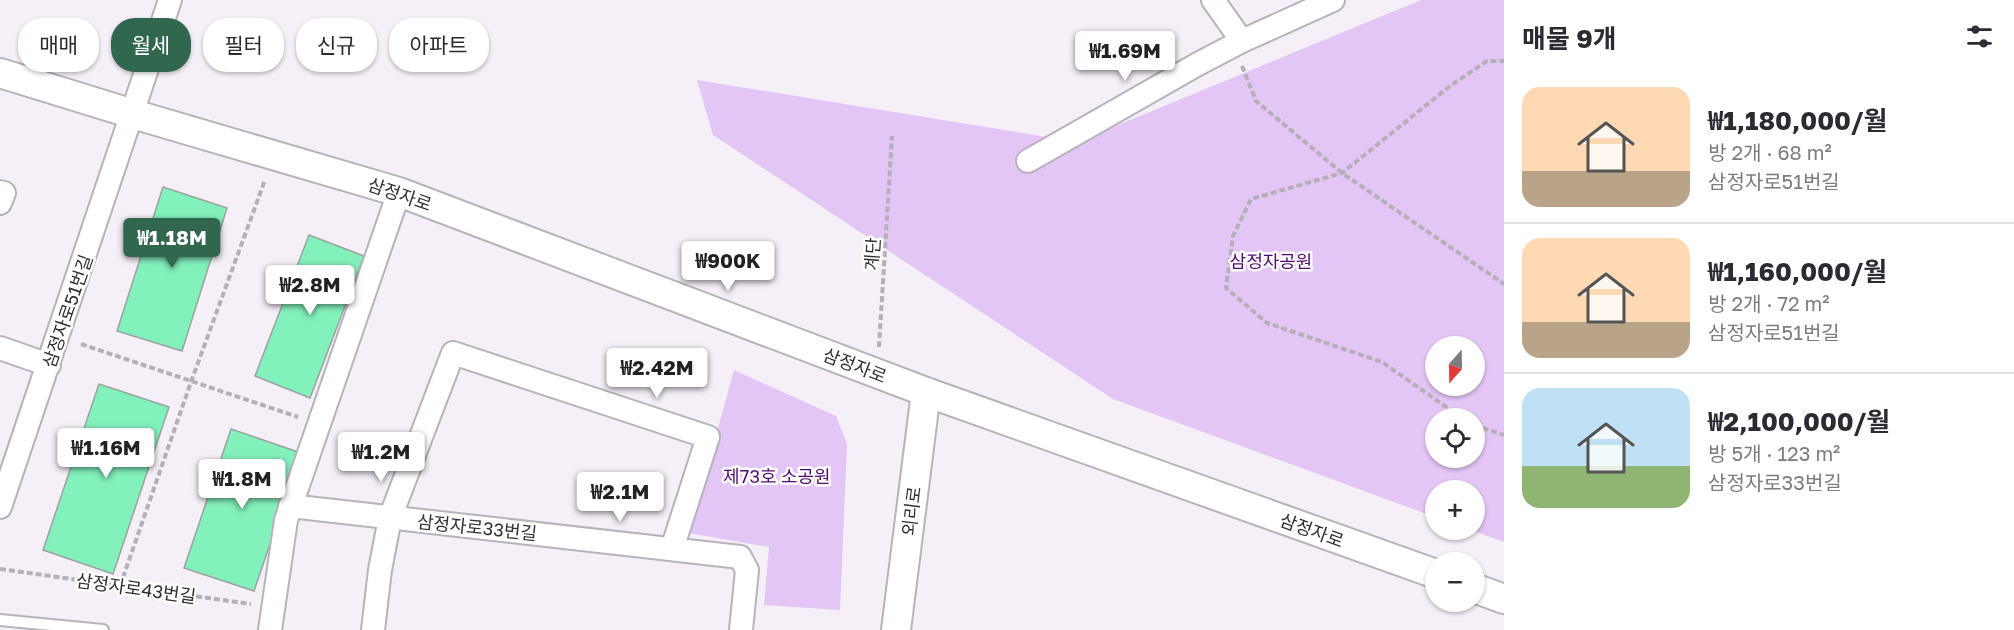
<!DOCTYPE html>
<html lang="ko">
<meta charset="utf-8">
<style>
:root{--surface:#fff;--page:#f2f2f3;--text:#2b2b33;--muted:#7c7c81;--line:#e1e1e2;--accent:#31674e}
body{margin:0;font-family:"Golos Text","Noto Sans KR",sans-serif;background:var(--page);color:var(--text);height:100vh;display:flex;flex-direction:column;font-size:22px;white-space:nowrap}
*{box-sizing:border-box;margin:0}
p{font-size:20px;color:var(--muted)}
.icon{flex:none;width:33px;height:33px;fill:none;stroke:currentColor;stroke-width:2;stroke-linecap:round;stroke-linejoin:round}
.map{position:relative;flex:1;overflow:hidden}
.side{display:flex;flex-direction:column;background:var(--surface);width:510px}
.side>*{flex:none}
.hud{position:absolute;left:18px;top:18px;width:570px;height:54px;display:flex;gap:12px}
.needle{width:39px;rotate:200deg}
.fabs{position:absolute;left:1425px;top:336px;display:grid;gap:12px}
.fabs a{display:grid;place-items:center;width:60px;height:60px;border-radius:50%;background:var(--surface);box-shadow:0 2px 4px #0004;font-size:30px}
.price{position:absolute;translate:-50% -51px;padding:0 14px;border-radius:6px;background:#fff;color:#222;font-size:20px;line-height:39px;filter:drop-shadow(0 2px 3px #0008)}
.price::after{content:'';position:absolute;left:50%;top:36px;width:18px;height:14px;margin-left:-9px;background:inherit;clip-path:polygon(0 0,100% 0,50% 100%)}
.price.on{background:var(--accent);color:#fff}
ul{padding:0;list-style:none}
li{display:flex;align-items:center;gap:18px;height:150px;padding:0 18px}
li+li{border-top:2px solid var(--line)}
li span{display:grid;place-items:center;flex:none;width:168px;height:120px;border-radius:18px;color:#555}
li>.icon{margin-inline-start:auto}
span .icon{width:72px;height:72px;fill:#fffc;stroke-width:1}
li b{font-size:26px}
h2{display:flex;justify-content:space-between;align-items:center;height:72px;padding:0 18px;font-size:26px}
.chip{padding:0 21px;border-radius:24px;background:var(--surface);box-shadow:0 2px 4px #0004;font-size:21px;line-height:54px}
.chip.on{background:var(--accent);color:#fff}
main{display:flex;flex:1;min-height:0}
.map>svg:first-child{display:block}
.green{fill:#e3c5f6;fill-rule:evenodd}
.building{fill:#83f1bc;stroke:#9aa39e;stroke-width:1.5}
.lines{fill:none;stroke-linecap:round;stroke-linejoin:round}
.service-casing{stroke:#b7b2bb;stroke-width:14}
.minor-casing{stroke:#b7b2bb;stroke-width:26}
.tertiary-casing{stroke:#b7b2bb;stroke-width:32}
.path{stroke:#b5b0b7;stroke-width:4;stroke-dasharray:6 3;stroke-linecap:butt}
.service{stroke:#fff;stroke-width:10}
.minor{stroke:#fff;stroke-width:22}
.tertiary{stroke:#fff;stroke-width:28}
.labels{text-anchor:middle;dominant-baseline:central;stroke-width:5;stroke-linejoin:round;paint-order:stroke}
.street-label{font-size:18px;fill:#312f32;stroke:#fff}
.park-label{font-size:18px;fill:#520b6f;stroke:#fff}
</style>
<main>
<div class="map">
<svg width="1504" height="630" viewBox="0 0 1504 630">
<rect width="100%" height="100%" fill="#f5eff8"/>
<g class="green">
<path d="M 1421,0 L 1504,0 L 1504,542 L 1471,530 L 1474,530 L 1474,490 L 1436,490 L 1435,517 L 1113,399 L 713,135 L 697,80 L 1077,142 ZM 1436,346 L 1474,346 L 1474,386 L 1436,386 ZM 1436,418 L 1474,418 L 1474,458 L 1436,458 Z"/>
<path d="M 734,370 L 836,416 L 847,444 L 840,610 L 764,605 L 769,547 L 689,533 Z"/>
</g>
<g class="building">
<path d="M 163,187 L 227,208 L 182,351 L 117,331 Z"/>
<path d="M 309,235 L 364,256 L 310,398 L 255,376 Z"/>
<path d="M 99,384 L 169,407 L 113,574 L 43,550 Z"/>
<path d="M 231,429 L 301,453 L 254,591 L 184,568 Z"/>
</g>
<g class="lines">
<g class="service-casing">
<path id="service" d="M 0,620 L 103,630"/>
</g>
<g class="minor-casing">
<g id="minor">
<path d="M 1213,0 L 1242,41"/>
<path d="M 1028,161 L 1198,64 L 1242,41 L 1333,0"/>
<path d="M 0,192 L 4,193 L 0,203"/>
<path d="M 0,348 L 49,365"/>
<path d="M 290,506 L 740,557 L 747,570 L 741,630"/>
<path d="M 0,507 L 170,0"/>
<path d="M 270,630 L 286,520 L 399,192"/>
<path d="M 373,630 L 380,570 L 390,518 L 453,353 L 708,437 L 672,549"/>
</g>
</g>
<g class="tertiary-casing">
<g id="tertiary">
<path d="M 0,73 L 133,114 L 399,192 L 926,392 L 1436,574"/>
<path d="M 1474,588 L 1504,599"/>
<path d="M 896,630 L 926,392"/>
</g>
</g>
<g class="path">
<path d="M 1242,66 L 1256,101 L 1342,173 L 1504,284"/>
<path d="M 81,344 L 298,417"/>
<path d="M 879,347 L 892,136"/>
<path d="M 1462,418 L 1382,362 L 1267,323 L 1226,288 L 1233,236 L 1251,199 L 1342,173 L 1450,86 L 1487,61 L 1504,61"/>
<path d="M 1474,425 L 1504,435"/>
<path d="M 0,569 L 251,604"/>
<path d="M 120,586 L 191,382 L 265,180"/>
</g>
<use href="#service" class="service"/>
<use href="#minor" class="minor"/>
<use href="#tertiary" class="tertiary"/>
</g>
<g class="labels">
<g class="street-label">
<text transform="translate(400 194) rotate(19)">삼정자로</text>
<text transform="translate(872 254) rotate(-86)">계단</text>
<text transform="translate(67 311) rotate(-71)">삼정자로51번길</text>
<text transform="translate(855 365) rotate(21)">삼정자로</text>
<text transform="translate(911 511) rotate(-83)">외리로</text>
<text transform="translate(477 527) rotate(6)">삼정자로33번길</text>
<text transform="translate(1312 530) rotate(20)">삼정자로</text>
<text transform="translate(136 588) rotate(8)">삼정자로43번길</text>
</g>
<g class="park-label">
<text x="1271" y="261">삼정자공원</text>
<text x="777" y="476">제73호 소공원</text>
</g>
</g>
</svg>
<div class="fabs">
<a><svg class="needle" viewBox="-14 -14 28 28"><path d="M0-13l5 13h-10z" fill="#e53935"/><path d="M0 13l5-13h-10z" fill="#7c7c81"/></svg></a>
<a><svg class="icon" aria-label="locate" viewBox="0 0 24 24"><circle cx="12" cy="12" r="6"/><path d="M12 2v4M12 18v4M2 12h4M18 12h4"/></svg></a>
<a>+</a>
<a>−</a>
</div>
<b class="price" style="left:1125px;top:82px">₩1.69M</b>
<b class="price on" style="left:172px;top:269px">₩1.18M</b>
<b class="price" style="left:728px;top:292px">₩900K</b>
<b class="price" style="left:310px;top:316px">₩2.8M</b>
<b class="price" style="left:657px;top:399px">₩2.42M</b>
<b class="price" style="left:106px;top:479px">₩1.16M</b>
<b class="price" style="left:381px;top:483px">₩1.2M</b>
<b class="price" style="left:242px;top:510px">₩1.8M</b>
<b class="price" style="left:620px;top:523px">₩2.1M</b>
<div class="hud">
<a class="chip">매매</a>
<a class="chip on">월세</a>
<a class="chip">필터</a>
<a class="chip">신규</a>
<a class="chip">아파트</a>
</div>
</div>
<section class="side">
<h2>매물 9개<svg class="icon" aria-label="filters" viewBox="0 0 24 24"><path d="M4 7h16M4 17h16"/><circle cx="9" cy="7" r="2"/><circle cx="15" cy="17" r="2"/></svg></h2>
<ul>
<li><span style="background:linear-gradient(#ffd9b3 70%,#b9a48a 0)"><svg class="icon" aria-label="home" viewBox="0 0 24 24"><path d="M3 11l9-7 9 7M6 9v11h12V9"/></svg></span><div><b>₩1,180,000/월</b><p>방 2개 · 68 m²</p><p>삼정자로51번길</p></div></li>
<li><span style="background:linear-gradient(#ffd9b3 70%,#b9a48a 0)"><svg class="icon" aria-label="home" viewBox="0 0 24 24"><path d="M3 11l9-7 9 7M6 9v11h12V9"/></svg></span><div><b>₩1,160,000/월</b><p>방 2개 · 72 m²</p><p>삼정자로51번길</p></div></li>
<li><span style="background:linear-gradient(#bfe0f5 65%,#8fb573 0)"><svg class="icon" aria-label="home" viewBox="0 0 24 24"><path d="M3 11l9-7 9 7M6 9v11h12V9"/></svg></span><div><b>₩2,100,000/월</b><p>방 5개 · 123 m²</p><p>삼정자로33번길</p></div></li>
</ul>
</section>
</main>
